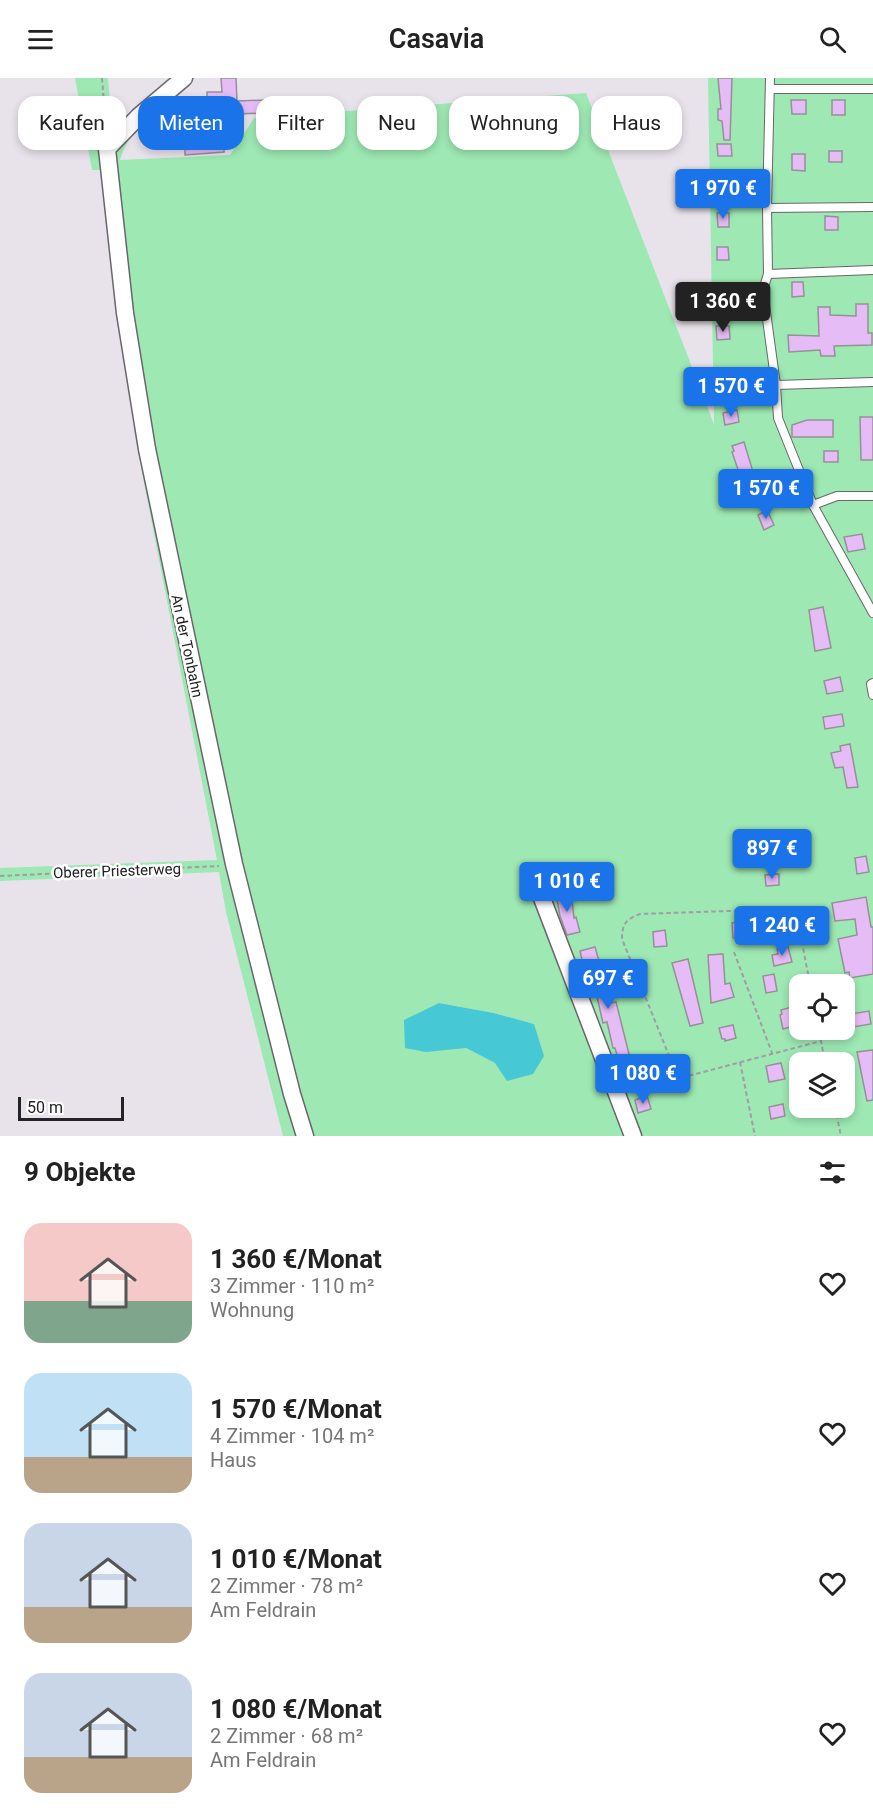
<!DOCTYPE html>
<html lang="de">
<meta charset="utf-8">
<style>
:root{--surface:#fff;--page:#f2f2f2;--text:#222;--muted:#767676;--accent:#1a73e8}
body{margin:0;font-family:Roboto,sans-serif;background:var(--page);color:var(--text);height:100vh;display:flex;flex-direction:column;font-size:22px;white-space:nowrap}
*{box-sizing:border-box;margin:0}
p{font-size:20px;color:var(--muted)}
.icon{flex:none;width:33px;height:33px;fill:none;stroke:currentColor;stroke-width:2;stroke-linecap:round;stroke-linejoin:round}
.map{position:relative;height:1058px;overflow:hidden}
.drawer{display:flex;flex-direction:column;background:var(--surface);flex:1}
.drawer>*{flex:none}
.top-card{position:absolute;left:18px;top:18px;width:837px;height:54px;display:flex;gap:12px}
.buttons{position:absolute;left:789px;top:896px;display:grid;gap:12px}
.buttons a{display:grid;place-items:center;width:66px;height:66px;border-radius:12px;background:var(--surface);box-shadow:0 3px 9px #0003;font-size:30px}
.scale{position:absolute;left:18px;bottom:15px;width:106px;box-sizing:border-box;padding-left:6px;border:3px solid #232224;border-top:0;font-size:16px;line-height:21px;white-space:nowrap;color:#232224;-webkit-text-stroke:4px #fff;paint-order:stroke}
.price{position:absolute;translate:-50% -51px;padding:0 14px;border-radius:6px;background:var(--accent);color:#fff;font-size:20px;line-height:39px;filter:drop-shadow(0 2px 3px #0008)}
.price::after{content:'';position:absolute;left:50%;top:36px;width:18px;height:14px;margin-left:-9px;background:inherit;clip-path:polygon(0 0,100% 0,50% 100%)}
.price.on{background:#222;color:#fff}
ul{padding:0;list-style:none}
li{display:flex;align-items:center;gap:18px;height:150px;padding:0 24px}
li span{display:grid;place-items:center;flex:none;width:168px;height:120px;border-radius:18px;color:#555}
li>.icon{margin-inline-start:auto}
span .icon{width:72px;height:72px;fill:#fffc;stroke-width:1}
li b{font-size:26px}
h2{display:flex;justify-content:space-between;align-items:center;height:72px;padding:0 24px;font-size:26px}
.chip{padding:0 21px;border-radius:18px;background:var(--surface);box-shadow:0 3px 9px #0003;font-size:21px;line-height:54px}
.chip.on{background:var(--accent);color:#fff}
header{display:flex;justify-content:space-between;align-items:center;height:78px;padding:0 24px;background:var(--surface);font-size:27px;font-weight:600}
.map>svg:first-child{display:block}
.green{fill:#9de8b3;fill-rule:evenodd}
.water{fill:#47c9d5}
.building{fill:#e6bcf6;stroke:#959196;stroke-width:1.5}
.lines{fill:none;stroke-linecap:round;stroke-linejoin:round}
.lane-casing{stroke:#6a666c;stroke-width:10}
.street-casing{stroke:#6a666c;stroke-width:19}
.path{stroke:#a19da2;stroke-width:2;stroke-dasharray:4.5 3;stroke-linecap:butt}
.lane{stroke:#fff;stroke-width:8}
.street{stroke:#fff;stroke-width:16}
.labels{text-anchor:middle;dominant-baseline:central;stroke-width:5;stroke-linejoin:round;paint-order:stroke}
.street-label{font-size:15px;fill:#232224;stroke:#fff}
</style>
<header><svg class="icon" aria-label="menu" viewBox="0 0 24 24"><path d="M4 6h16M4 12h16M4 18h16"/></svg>Casavia<svg class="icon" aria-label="search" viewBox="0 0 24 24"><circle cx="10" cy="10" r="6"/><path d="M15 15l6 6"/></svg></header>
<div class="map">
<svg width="873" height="1058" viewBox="0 0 873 1058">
<rect width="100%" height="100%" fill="#e8e3ea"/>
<path class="green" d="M 75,0 L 108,0 L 112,49 L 118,49 L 175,0 L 195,0 C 168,23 130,46 120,82 L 230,77 L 254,40 L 586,15 L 714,346 L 708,0 L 873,0 L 873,1058 L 283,1058 L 226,834 L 219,794 L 0,803 L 0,790 L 217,782 L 138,373 L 118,235 L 101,92 L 92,92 ZM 800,906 L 844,906 L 844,951 L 800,951 ZM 439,925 L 494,935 L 534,946 L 495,985 L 466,970 ZM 800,984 L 844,984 L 844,1029 L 800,1029 Z"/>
<path class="water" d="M 439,925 L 494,935 L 534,946 L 544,978 L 533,996 L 507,1003 L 495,985 L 466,970 L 426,974 L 405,970 L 404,942 Z"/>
<g class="building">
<path d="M 221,0 L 236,0 L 237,23 L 265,22 L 266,35 L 237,36 L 237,38 L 207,38 L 207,14 L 222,14 Z"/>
<path d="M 718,0 L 732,0 L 730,62 L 724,62 L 722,43 L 718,42 L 718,31 L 721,31 Z"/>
<path d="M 791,22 L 806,22 L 806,36 L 792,36 Z"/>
<rect x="832" y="22" width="13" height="15"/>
<path d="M 212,61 L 224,61 L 224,74 L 185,77 L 185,64 Z"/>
<path d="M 717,66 L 731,66 L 732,78 L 718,78 Z"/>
<rect x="829" y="73" width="13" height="11"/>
<path d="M 792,76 L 805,76 L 805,93 L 792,92 Z"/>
<path d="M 717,135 L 729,135 L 729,149 L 718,149 Z"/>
<path d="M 825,138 L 838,139 L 838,152 L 825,152 Z"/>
<path d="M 717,169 L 728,169 L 729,182 L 717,182 Z"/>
<path d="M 792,204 L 803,204 L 804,218 L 792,219 Z"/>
<path d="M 856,226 L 868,226 L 868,255 L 872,255 L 872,267 L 834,268 L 835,278 L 821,278 L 820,272 L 789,274 L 788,257 L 819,258 L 818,229 L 830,229 L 830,237 L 856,238 Z"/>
<path d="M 716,248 L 729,248 L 730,261 L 717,262 Z"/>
<path d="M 737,332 L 739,344 L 725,347 L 723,335 Z"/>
<path d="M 860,339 L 873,339 L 873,382 L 861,382 Z"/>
<path d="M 807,342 L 833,342 L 833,359 L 792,359 L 792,347 Z"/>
<path d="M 744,364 L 757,407 L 745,412 L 732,374 L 734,373 L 732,368 Z"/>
<rect x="824" y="373" width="14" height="11"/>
<path d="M 767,432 L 774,447 L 764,452 L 758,437 Z"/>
<path d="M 862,456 L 865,471 L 848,474 L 844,459 Z"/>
<path d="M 823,529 L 831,570 L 815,573 L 809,532 Z"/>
<path d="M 840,599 L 843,613 L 827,616 L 824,603 Z"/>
<path d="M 842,636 L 844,648 L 825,651 L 823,639 Z"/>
<path d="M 850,666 L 858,709 L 847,710 L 843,689 L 835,690 L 831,675 L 841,673 L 840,668 Z"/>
<path d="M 866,778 L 869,794 L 857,796 L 855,780 Z"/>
<path d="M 779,796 L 779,807 L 766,808 L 765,797 Z"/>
<path d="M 571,814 L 574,840 L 576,839 L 580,854 L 567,857 L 560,838 L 556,816 Z"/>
<path d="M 866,819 L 871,849 L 873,849 L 873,896 L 850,900 L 849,894 L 845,895 L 838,861 L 857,857 L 855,841 L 835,843 L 832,825 Z"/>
<path d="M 748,843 L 749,858 L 733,860 L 732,845 Z"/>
<path d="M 665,852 L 667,868 L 654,869 L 653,854 Z"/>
<path d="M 595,869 L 611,925 L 616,924 L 631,984 L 635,983 L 638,995 L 624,999 L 615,970 L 613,970 L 607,944 L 603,945 L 595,910 L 589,912 L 580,873 Z"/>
<path d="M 788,869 L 792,884 L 774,888 L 772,877 L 778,876 L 777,871 Z"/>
<path d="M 723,876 L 725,906 L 730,905 L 734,919 L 711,925 L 708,877 Z"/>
<path d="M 688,881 L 703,945 L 690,948 L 672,885 Z"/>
<path d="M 774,896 L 777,913 L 766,915 L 763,898 Z"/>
<path d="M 792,929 L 797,947 L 783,951 L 780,937 L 782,936 L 781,932 Z"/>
<path d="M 869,933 L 871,946 L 853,949 L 851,936 Z"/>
<path d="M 733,947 L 736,960 L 725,963 L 725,961 L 722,961 L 719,950 Z"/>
<path d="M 873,972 L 873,1022 L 867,1023 L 857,974 Z"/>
<path d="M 781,985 L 785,1001 L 769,1004 L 766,988 Z"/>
<path d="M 647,1018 L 651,1031 L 638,1035 L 635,1022 Z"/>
<path d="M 783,1026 L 785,1038 L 771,1041 L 769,1029 Z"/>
</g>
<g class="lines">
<g class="lane-casing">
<g id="lane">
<path d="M 770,0 L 767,130 L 768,196 L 763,212 L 776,307 L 778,340 L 813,427 L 873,535"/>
<path d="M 770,11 L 873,11"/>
<path d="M 767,130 L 873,129"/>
<path d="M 768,196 L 873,192"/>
<path d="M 776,307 L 873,304"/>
<path d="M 813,427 L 837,418 L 873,418"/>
<path d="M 873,605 L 871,606 L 873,617"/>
</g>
</g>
<g class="street-casing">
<g id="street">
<path d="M 184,0 L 139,38 L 107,71 L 125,235 L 147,371 L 234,786 L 292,1016 L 305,1058"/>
<path d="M 537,807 L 633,1058"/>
</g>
</g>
<g class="path">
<path d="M 102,0 L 106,51"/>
<path d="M 0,798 L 219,788"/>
<path d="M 734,874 L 772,975"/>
<path d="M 819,951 L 821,963"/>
<path d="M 740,984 L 755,1058"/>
<path d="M 678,1000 L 622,861 C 622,846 626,841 640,836 L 786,831 L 793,835 L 798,844 L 810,906"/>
<path d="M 631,1013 L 821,963 L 825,984"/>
<path d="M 835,1029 L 841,1058"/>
</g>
<use href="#lane" class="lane"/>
<use href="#street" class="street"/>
</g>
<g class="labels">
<g class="street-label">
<text transform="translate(187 568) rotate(78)">An der Tonbahn</text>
<text transform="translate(117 793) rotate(-2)">Oberer Priesterweg</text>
</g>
</g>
</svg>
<div class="buttons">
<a><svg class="icon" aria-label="locate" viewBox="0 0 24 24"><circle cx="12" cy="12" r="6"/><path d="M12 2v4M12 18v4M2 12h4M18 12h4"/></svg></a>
<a><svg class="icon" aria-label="layers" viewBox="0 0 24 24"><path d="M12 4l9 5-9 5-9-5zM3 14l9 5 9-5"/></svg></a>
</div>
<div class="scale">50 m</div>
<b class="price" style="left:723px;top:142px">1 970 €</b>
<b class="price on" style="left:723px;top:255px">1 360 €</b>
<b class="price" style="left:731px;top:340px">1 570 €</b>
<b class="price" style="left:766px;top:442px">1 570 €</b>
<b class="price" style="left:772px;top:802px">897 €</b>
<b class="price" style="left:567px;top:835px">1 010 €</b>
<b class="price" style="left:782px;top:879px">1 240 €</b>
<b class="price" style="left:608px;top:932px">697 €</b>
<b class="price" style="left:643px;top:1027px">1 080 €</b>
<div class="top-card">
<a class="chip">Kaufen</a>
<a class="chip on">Mieten</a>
<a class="chip">Filter</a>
<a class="chip">Neu</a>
<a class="chip">Wohnung</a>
<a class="chip">Haus</a>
</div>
</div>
<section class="drawer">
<h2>9 Objekte<svg class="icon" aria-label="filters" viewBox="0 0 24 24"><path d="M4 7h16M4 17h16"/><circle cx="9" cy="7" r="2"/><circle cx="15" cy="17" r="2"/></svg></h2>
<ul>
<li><span style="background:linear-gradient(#f6c9c9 65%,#7fa58c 0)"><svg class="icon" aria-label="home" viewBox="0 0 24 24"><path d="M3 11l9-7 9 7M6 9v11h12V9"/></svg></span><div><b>1 360 €/Monat</b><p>3 Zimmer · 110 m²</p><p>Wohnung</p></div><svg class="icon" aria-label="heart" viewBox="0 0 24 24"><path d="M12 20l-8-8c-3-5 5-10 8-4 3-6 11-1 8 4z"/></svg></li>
<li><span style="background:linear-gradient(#bfe0f5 70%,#b9a48a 0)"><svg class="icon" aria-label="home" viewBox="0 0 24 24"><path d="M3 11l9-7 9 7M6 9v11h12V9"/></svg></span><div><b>1 570 €/Monat</b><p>4 Zimmer · 104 m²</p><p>Haus</p></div><svg class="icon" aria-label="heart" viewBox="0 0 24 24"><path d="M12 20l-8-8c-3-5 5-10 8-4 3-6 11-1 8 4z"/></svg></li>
<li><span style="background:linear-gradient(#c9d6e8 70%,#b9a48a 0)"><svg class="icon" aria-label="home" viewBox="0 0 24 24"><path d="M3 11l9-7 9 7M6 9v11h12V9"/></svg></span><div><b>1 010 €/Monat</b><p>2 Zimmer · 78 m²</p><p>Am Feldrain</p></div><svg class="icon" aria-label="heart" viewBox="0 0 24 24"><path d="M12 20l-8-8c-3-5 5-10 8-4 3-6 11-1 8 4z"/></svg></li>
<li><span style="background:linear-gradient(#c9d6e8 70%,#b9a48a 0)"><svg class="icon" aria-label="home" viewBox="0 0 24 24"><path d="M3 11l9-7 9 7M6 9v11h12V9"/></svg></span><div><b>1 080 €/Monat</b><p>2 Zimmer · 68 m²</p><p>Am Feldrain</p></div><svg class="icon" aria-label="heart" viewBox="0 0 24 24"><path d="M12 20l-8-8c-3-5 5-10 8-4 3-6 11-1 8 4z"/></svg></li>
</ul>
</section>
